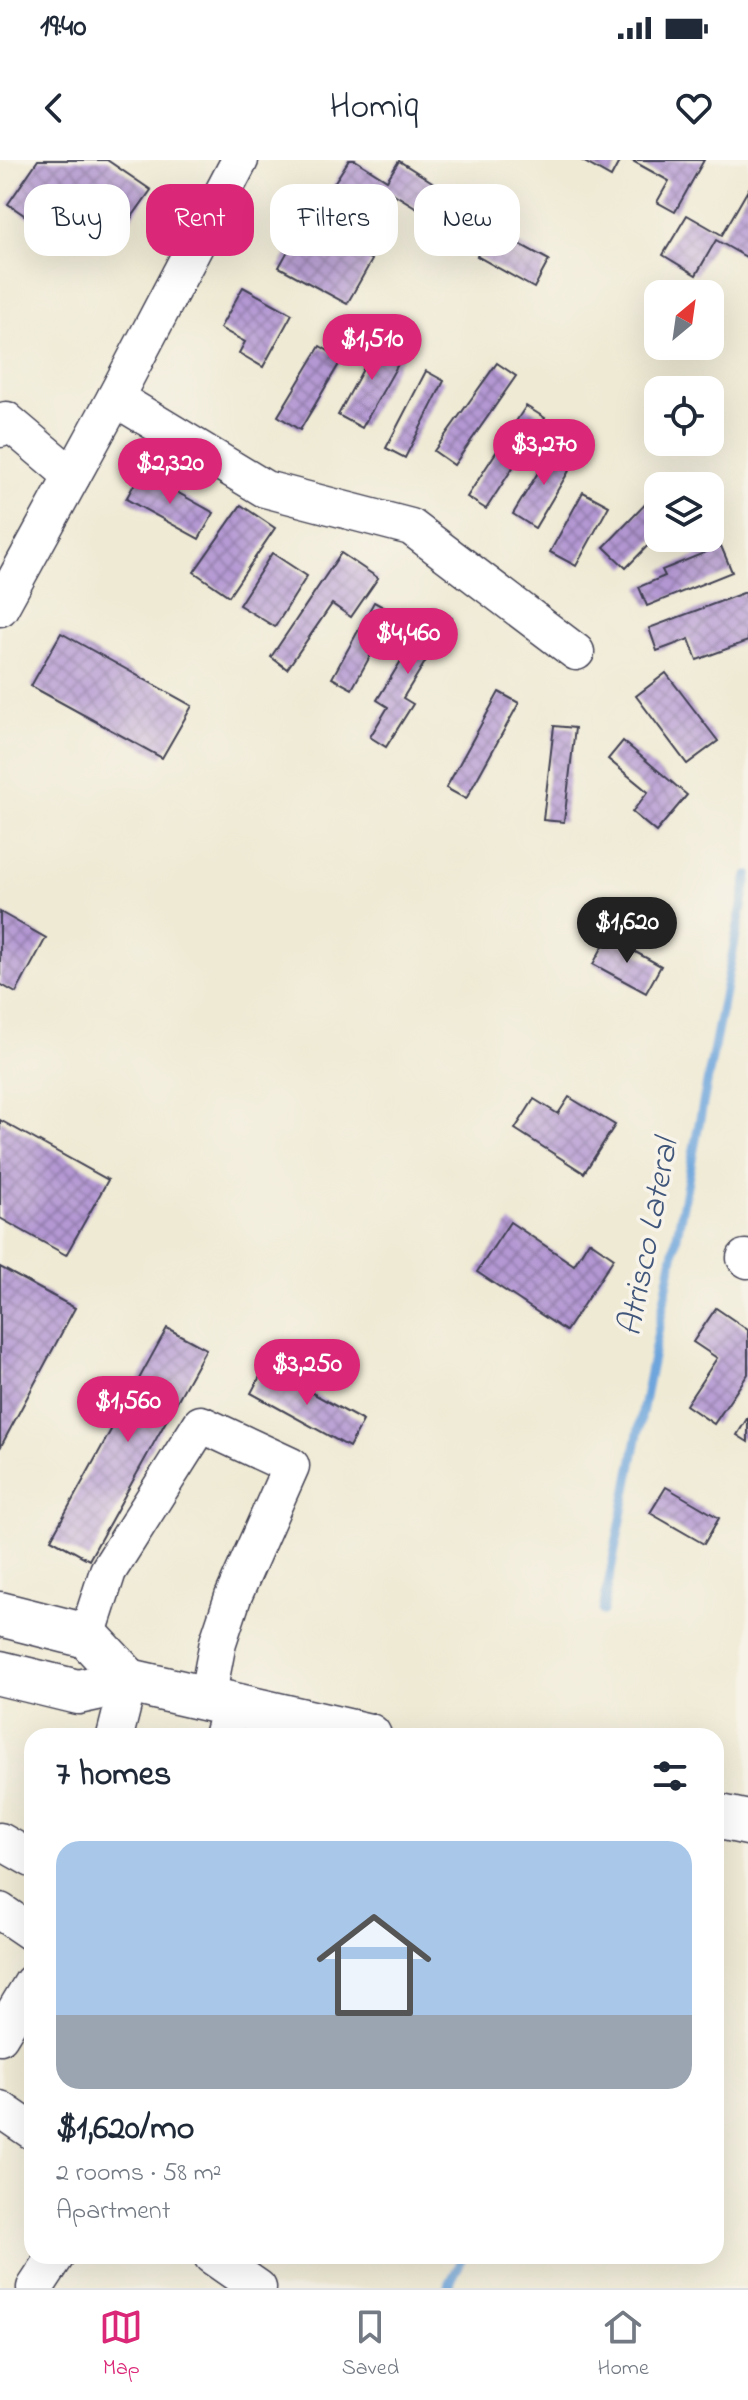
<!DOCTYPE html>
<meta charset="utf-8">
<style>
:root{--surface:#fff;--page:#f2f2f3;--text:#1f2937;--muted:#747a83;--line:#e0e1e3;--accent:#db2777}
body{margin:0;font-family:"Indie Flower",sans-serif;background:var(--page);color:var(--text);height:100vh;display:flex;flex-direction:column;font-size:30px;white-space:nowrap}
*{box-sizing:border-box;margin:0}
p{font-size:26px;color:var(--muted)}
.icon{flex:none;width:44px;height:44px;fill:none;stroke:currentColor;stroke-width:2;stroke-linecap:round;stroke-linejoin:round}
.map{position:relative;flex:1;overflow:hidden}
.sheet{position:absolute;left:24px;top:1568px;width:700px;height:536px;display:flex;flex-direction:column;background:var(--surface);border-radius:24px;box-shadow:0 8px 32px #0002}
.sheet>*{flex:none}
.banner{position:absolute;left:24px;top:24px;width:700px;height:72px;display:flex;gap:16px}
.needle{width:52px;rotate:29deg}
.buttons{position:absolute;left:644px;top:120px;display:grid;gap:16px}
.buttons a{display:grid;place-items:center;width:80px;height:80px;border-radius:16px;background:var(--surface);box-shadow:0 8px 32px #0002;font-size:40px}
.price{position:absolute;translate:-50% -68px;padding:0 18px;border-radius:28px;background:var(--accent);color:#fff;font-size:26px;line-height:52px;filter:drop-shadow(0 2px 4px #0008)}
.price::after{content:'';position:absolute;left:50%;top:48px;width:24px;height:18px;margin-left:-12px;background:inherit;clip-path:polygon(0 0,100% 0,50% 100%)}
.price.on{background:#222;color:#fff}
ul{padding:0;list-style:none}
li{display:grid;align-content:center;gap:16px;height:424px;padding:0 32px}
li span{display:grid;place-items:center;height:248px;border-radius:24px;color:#555}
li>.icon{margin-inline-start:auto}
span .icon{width:144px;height:144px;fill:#fffc;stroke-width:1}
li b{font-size:34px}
h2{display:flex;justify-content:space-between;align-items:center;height:96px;padding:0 32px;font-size:34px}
.pill{padding:0 28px;border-radius:24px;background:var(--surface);box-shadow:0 8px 32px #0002;font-size:28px;line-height:72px}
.pill.on{background:var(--accent);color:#fff}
.status{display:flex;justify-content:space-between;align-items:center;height:56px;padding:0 40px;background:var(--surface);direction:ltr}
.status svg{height:22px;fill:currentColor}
header{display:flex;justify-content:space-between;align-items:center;height:104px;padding:0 32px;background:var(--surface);font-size:36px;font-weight:600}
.dock{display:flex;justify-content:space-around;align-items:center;height:112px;border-top:2px solid var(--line);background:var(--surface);font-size:22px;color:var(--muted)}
.dock a{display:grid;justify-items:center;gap:4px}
.dock .on{color:var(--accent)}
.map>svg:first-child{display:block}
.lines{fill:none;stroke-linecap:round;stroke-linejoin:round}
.stream{stroke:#6da5dc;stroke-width:9}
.building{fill:url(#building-cross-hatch)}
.minor-casing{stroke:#414052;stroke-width:39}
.major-casing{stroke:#414052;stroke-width:47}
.minor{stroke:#fff;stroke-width:36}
.major{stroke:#fff;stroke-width:44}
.labels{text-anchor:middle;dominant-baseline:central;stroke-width:7;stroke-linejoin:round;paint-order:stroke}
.water-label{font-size:34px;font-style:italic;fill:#40567b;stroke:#f7f3e8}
</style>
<div class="status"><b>19:40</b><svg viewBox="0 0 49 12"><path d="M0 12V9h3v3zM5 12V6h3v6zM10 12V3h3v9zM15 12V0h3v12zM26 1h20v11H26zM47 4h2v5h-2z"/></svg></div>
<header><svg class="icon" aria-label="back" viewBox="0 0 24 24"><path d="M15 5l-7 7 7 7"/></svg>Homiq<svg class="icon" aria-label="heart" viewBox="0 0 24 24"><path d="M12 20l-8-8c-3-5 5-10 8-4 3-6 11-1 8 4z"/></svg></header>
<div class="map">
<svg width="748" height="2128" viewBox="0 0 748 2128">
<defs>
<pattern id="building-cross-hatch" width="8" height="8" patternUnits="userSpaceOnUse" patternTransform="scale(2)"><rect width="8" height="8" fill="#b498d3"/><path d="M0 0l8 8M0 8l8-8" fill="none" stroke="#927cac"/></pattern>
</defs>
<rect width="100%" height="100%" fill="#f7f3e8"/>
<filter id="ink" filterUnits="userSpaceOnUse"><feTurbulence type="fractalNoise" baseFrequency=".0125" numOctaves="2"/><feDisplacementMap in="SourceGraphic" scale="16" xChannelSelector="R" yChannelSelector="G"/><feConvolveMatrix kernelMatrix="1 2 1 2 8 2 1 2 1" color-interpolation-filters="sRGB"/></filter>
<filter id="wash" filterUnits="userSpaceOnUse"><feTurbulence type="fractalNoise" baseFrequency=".006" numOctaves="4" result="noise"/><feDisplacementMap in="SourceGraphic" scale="32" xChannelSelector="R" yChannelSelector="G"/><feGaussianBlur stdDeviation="1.8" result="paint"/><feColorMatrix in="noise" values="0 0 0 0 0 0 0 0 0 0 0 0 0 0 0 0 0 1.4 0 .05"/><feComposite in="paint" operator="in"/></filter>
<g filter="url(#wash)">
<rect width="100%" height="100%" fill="#efead4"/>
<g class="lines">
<g class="stream">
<path d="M 603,1451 L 748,715"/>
<path d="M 447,2128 L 464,2096"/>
</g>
</g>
<g id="blocks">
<g class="building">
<path d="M 38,0 L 107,0 L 151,30 L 124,68 L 72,32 L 46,70 L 8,44 Z"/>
<path d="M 349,0 L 355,0 L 387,20 L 399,1 L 459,39 L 443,64 L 384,28 L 366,58 L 327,34 Z"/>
<path d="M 581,0 L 620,0 L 611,17 Z"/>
<path d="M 631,0 L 704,0 L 675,52 L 657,42 L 669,21 Z"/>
<path d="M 748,30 L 748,98 L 716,80 L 696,115 L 663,95 L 687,55 L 722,75 Z"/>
<path d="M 304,62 L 372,100 L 347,144 L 279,107 Z"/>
<path d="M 492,69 L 549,100 L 534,128 L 477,96 Z"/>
<path d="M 243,127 L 292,154 L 263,207 L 239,193 L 245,182 L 220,168 Z"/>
<path d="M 381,176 L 406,190 L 362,268 L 338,255 Z"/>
<path d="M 320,186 L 342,199 L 300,270 L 278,256 Z"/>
<path d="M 497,203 L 516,216 L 454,305 L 434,291 Z"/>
<path d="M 426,211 L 444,221 L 405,298 L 386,288 Z"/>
<path d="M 526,246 L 545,258 L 486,349 L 467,337 Z"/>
<path d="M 554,286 L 576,299 L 535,368 L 513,354 Z"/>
<path d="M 141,312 L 214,353 L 199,379 L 126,339 Z"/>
<path d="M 658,331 L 658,375 L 626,408 L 604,387 Z"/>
<path d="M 583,332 L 609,346 L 576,406 L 550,392 Z"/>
<path d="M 241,345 L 275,368 L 229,436 L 194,412 Z"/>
<path d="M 721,386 L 732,412 L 647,446 L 639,427 L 665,416 L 662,410 Z"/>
<path d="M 272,393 L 307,416 L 275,467 L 239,445 Z"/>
<path d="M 341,393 L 378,418 L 351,457 L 332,444 L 287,509 L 271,497 Z"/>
<path d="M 746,432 L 748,481 L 697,500 L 689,479 L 657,491 L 649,468 Z"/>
<path d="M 374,442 L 394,453 L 352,529 L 332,518 Z"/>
<path d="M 434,447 L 452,458 L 403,538 L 413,544 L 386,587 L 370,577 L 388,547 L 377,540 Z"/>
<path d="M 61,473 L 192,546 L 162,598 L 31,526 Z"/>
<path d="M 666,513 L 718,581 L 687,604 L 636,536 Z"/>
<path d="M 499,532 L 519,543 L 466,639 L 446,628 Z"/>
<path d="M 554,566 L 575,568 L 564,662 L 543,660 Z"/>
<path d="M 623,581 L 687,635 L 656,672 L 632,652 L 648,632 L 608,599 Z"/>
<path d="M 0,752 L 46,778 L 16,833 L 0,824 Z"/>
<path d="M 608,777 L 661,806 L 646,833 L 593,804 Z"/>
<path d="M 569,937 L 615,965 L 584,1013 L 515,969 L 534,939 L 558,954 Z"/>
<path d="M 0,960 L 108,1020 L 66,1095 L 0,1058 Z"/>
<path d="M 510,1062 L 574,1105 L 589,1081 L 614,1098 L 566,1171 L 477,1112 Z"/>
<path d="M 0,1107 L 75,1148 L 0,1288 Z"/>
<path d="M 716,1148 L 748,1170 L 748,1214 L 714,1264 L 686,1245 L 717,1198 L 693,1182 Z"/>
<path d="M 167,1168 L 206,1189 L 89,1400 L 51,1379 Z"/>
<path d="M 265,1207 L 363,1261 L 349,1287 L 251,1233 Z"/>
<path d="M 748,1257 L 748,1282 L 737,1275 Z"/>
<path d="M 666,1327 L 719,1358 L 704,1384 L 650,1353 Z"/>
</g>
</g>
</g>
<g filter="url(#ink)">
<use href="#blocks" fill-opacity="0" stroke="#414052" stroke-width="2"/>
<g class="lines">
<g class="minor-casing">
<g id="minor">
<path d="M 115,238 L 265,329 L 411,367 L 576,492"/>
<path d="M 0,269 L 6,260 L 72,316"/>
<path d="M 0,448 L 115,238 L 240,0"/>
<path d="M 745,1098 L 748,1100"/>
<path d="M 87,1476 L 108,1411 L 201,1264 L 291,1306 L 233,1437 L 218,1482 L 207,1539"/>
<path d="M 115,1576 L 129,1521"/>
<path d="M 222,1576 L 231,1544"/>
<path d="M 0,1681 L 32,1699"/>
<path d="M 0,1751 L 32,1773"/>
<path d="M 0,1876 L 32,1823"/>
<path d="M 0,1949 L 32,1971"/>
<path d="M 212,2096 L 258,2128"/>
<path d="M 35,2128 L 56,2096"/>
</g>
</g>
<g class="major-casing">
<g id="major">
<path d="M 0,1454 L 87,1476 L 129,1521"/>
<path d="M 0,1513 L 78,1532 L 129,1521 L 369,1576"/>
<path d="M 716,1656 L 748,1663"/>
</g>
</g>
<use href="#minor" class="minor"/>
<use href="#major" class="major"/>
</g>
</g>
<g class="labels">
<g class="water-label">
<text transform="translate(650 1078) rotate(-79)">Atrisco Lateral</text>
</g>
</g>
</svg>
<div class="buttons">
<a><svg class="needle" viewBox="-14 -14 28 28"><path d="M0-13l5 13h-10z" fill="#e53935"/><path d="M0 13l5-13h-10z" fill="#747a83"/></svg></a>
<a><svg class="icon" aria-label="locate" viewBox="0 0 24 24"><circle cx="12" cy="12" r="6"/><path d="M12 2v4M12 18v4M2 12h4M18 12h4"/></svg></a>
<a><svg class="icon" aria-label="layers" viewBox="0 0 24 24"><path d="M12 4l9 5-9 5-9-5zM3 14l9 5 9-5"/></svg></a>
</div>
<b class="price" style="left:372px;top:222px">$1,510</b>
<b class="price" style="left:544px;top:327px">$3,270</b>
<b class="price" style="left:170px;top:346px">$2,320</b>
<b class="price" style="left:408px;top:516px">$4,460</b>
<b class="price on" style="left:627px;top:805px">$1,620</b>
<b class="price" style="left:307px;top:1247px">$3,250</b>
<b class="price" style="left:128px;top:1284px">$1,560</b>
<div class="banner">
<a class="pill">Buy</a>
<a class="pill on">Rent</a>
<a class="pill">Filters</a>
<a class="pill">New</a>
</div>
<section class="sheet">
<h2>7 homes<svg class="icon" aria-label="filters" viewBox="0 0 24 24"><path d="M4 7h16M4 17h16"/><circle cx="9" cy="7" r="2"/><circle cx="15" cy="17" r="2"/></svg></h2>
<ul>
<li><span style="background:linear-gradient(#a9c7e8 70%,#9aa5b1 0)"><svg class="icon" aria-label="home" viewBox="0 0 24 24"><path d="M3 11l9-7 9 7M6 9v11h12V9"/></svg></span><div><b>$1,620/mo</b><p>2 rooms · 58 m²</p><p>Apartment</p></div></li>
</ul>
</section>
</div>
<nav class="dock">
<a class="on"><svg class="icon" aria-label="map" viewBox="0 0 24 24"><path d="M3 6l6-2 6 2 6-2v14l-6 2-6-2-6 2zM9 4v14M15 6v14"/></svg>Map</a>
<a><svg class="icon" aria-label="saved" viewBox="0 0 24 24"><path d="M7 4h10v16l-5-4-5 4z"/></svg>Saved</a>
<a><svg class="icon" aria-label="home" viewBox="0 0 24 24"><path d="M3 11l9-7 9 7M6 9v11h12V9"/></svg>Home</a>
</nav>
